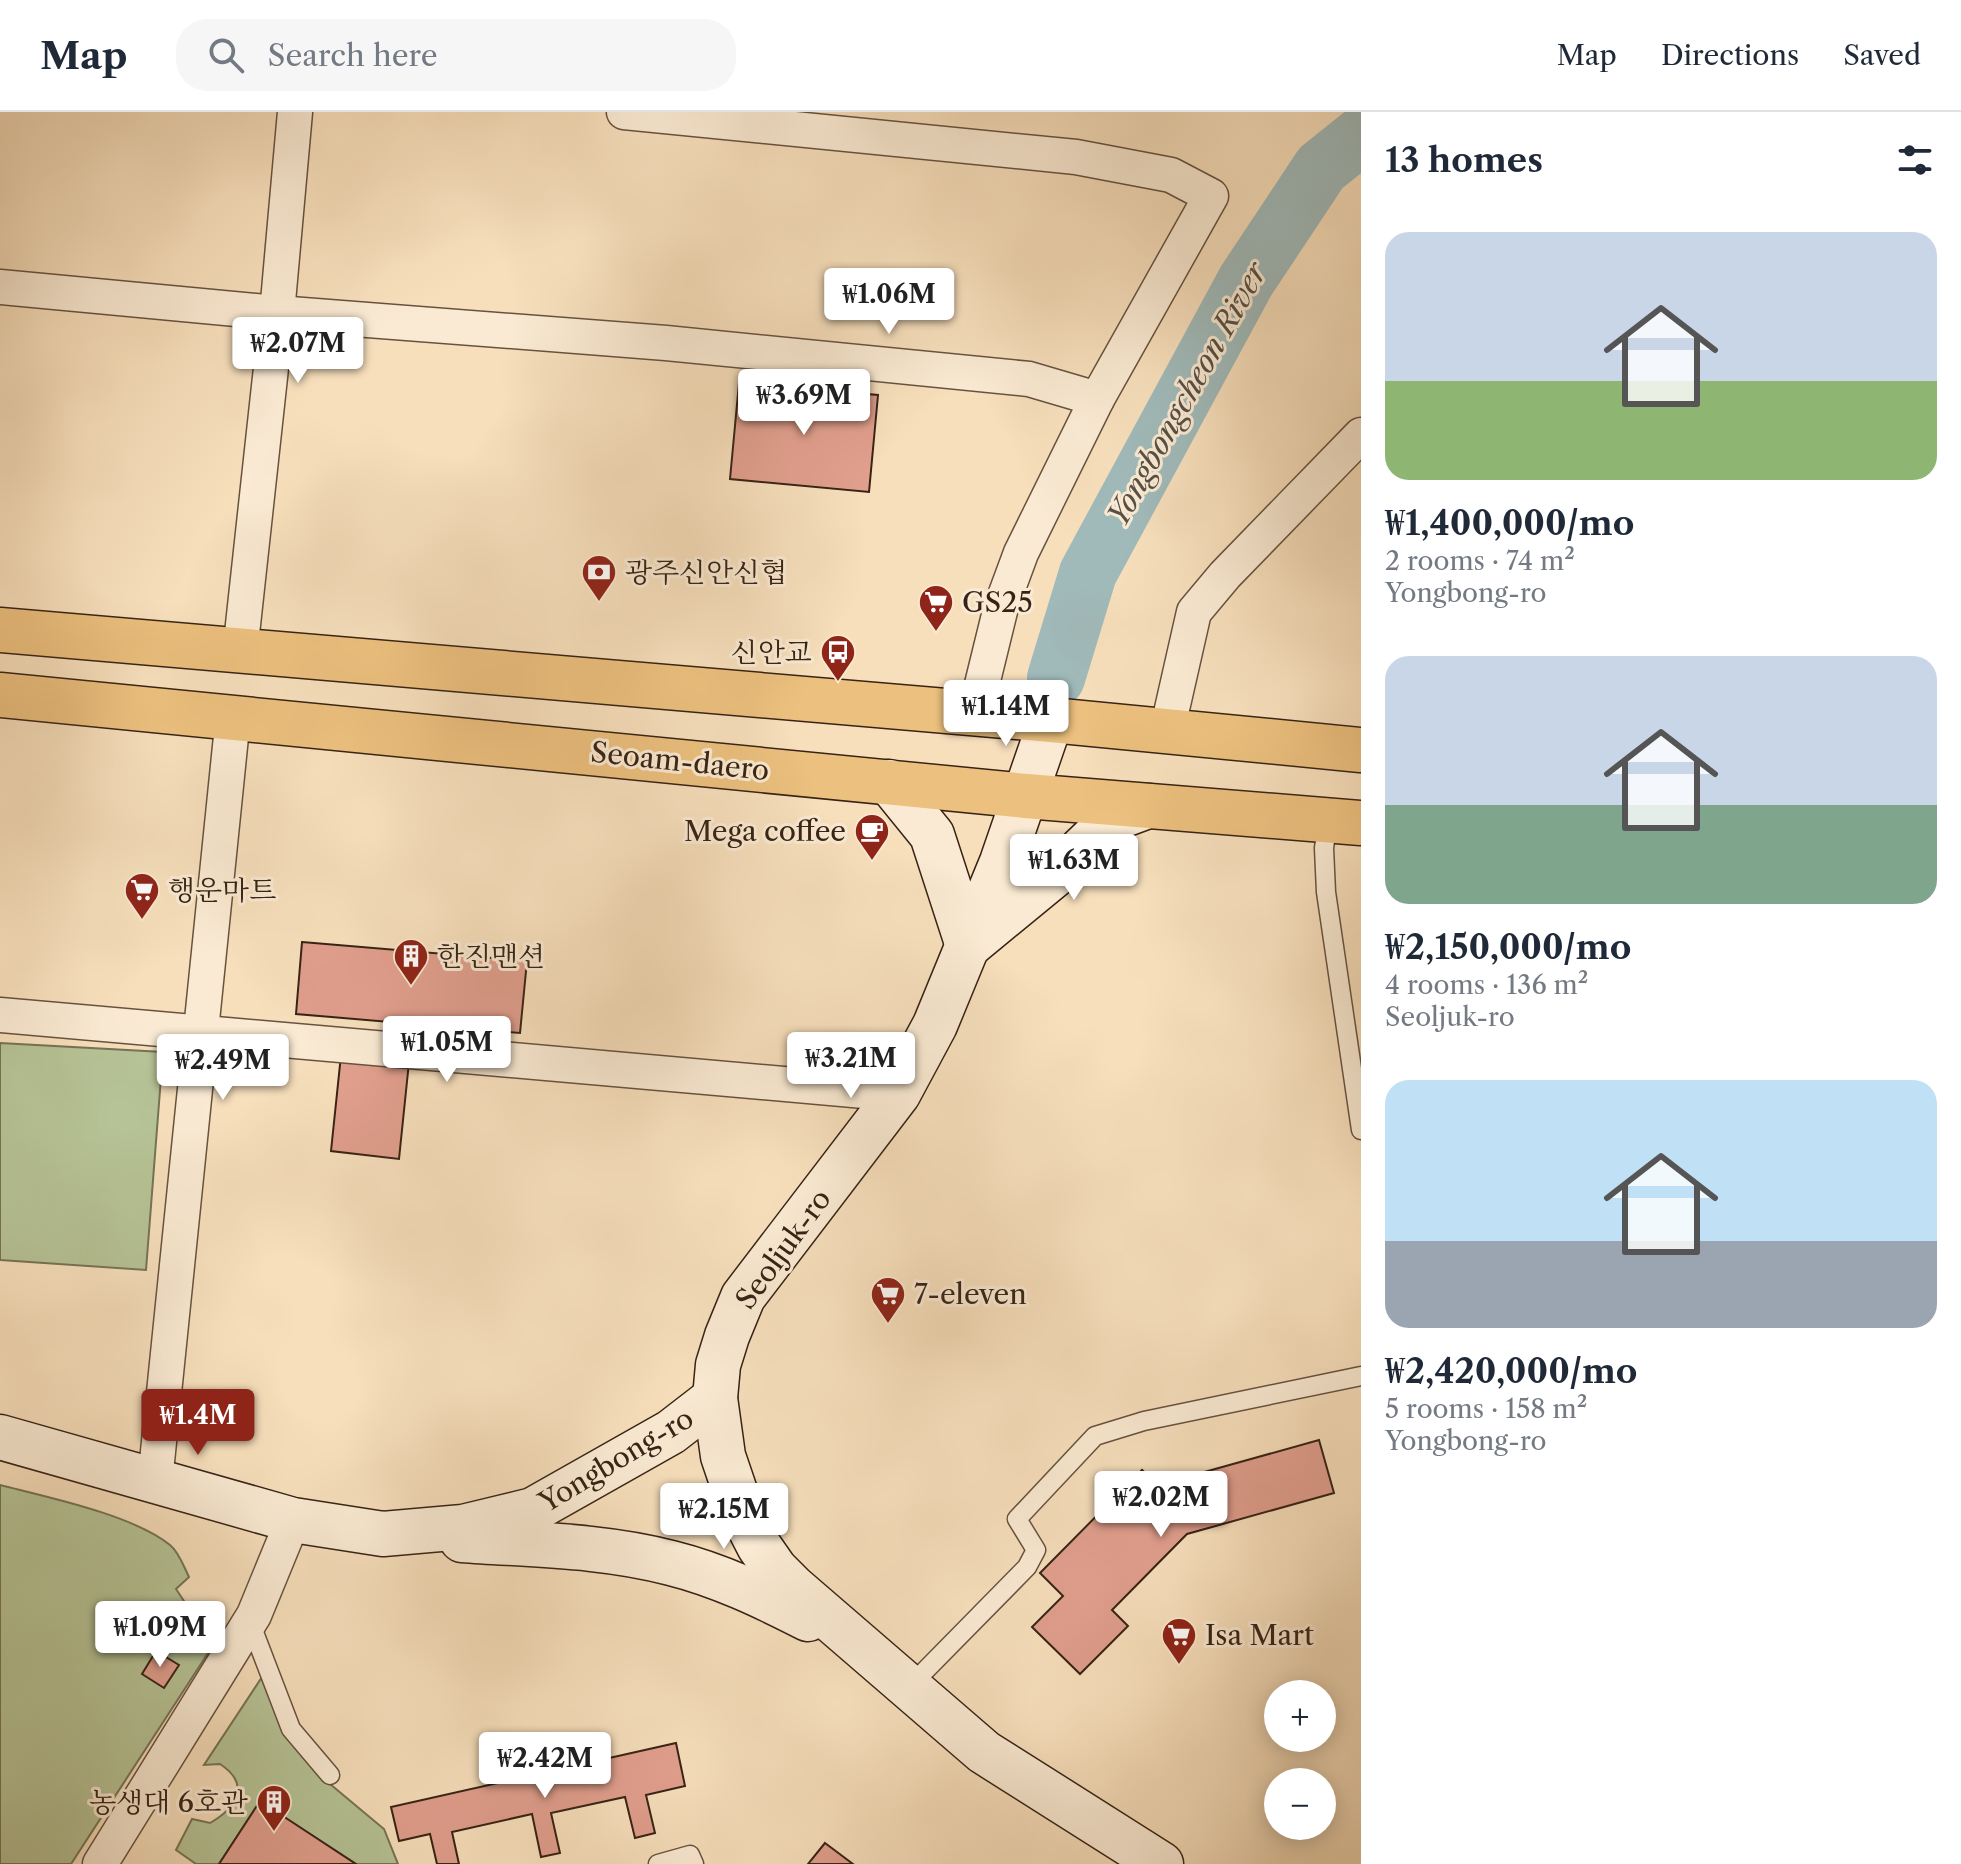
<!DOCTYPE html>
<meta charset="utf-8">
<style>
:root{--surface:#fff;--page:#f6f6f7;--text:#1f2937;--muted:#747a83;--line:#e0e1e3;--accent:#8f2418}
body{margin:0;font-family:"Libre Caslon Text","Noto Serif KR",serif;background:var(--page);color:var(--text);height:100vh;display:flex;flex-direction:column;font-size:30px;white-space:nowrap}
*{box-sizing:border-box;margin:0}
p{font-size:26px;color:var(--muted)}
.icon{flex:none;width:44px;height:44px;fill:none;stroke:currentColor;stroke-width:2;stroke-linecap:round;stroke-linejoin:round}
.map{position:relative;flex:1;overflow:hidden}
.drawer{display:flex;flex-direction:column;background:var(--surface);width:600px}
.drawer>*{flex:none}
.buttons{position:absolute;left:1264px;top:1568px;display:grid;gap:16px}
.buttons a{display:grid;place-items:center;width:72px;height:72px;border-radius:50%;background:var(--surface);box-shadow:0 4px 20px #0003;font-size:40px}
.price{position:absolute;translate:-50% -68px;padding:0 18px;border-radius:8px;background:#fff;color:#222;font-size:26px;line-height:52px;filter:drop-shadow(0 2px 4px #0008)}
.price::after{content:'';position:absolute;left:50%;top:48px;width:24px;height:18px;margin-left:-12px;background:inherit;clip-path:polygon(0 0,100% 0,50% 100%)}
.price.active{background:var(--accent);color:#fff}
ul{padding:0;list-style:none}
li{display:grid;align-content:center;gap:16px;height:424px;padding:0 24px}
li span{display:grid;place-items:center;height:248px;border-radius:24px;color:#555}
li>.icon{margin-inline-start:auto}
span .icon{width:144px;height:144px;fill:#fffc;stroke-width:1}
li b{font-size:34px}
h2{display:flex;justify-content:space-between;align-items:center;height:96px;padding:0 24px;font-size:34px}
header{display:flex;align-items:center;gap:48px;box-sizing:border-box;height:112px;padding:0 40px;background:var(--surface);border-bottom:2px solid var(--line)}
header strong{font-size:38px}
nav{display:flex;gap:44px;margin-inline-start:auto;font-size:28px}
.search{width:560px;height:72px;background:var(--page);display:flex;align-items:center;gap:20px;box-sizing:border-box;padding:0 28px;border-radius:32px;color:var(--muted);font-size:30px}
main{display:flex;flex:1;min-height:0}
.map>svg:first-child{display:block}
.green{fill:#b6c396;stroke:#767356;stroke-width:2}
.lines{fill:none;stroke-linecap:round;stroke-linejoin:round}
.river{stroke:#a0baba;stroke-width:58}
.building{fill:#e19f8e;stroke:#372315;stroke-width:2}
.service-casing{stroke:#67523f;stroke-width:21}
.minor-casing{stroke:#67523f;stroke-width:37}
.secondary-casing{stroke:#372315;stroke-width:47}
.primary-casing{stroke:#372315;stroke-width:47}
.service{stroke:#faead3;stroke-width:18}
.minor{stroke:#faead3;stroke-width:34}
.secondary{stroke:#faead3;stroke-width:44}
.primary{stroke:#ecc07e;stroke-width:44}
.labels{text-anchor:middle;dominant-baseline:central;stroke-width:6;stroke-linejoin:round;paint-order:stroke}
.poi-label{font-size:28px;fill:#372315;stroke:#faead3;text-anchor:start}
.street-label{font-size:28px;fill:#372315;stroke:#faead3}
.water-label{font-size:30px;font-style:italic;fill:#565047;stroke:#faead3}
</style>
<header>
<strong>Map</strong>
<div class="search"><svg class="icon" aria-label="search" viewBox="0 0 24 24"><circle cx="10" cy="10" r="6"/><path d="M15 15l6 6"/></svg>Search here</div>
<nav><a>Map</a><a>Directions</a><a>Saved</a></nav>
</header>
<main>
<div class="map">
<svg width="1361" height="1752" viewBox="0 0 1361 1752">
<rect width="100%" height="100%" fill="#f7dfbc"/>
<filter id="stains"><feTurbulence type="fractalNoise" baseFrequency=".0025" numOctaves="4"/><feColorMatrix values="0 0 0 0 .2 0 0 0 0 .09 0 0 0 0 .02 0 0 0 .5 -.17"/></filter>
<radialGradient id="worn" r=".72"><stop offset=".6" stop-color="#630" stop-opacity="0"/><stop offset="1" stop-color="#630" stop-opacity=".3"/></radialGradient>
<g class="green">
<path d="M 0,931 L 163,940 L 146,1158 L 0,1148 Z"/>
<path d="M 0,1373 C 47,1385 133,1403 170,1433 C 179,1440 184,1455 189,1465 L 176,1477 L 194,1504 L 221,1521 L 71,1752 L 0,1752 Z"/>
<path d="M 262,1565 L 318,1662 L 384,1717 L 398,1752 L 356,1752 L 260,1690 L 219,1752 L 196,1752 L 176,1738 L 192,1707 L 210,1711 C 236,1696 252,1673 220,1652 L 204,1653 Z"/>
</g>
<g class="lines">
<path class="river" d="M 1056,566 L 1088,461 L 1246,169 L 1321,56 L 1361,24"/>
</g>
<g class="building">
<path d="M 739,271 L 878,283 L 869,380 L 730,367 Z"/>
<path d="M 302,830 L 527,849 L 520,921 L 296,902 Z"/>
<path d="M 341,943 L 409,950 L 399,1047 L 331,1039 Z"/>
<path d="M 1319,1328 L 1334,1381 L 1187,1422 L 1112,1498 L 1128,1514 L 1080,1562 L 1032,1515 L 1063,1484 L 1040,1461 L 1142,1358 L 1158,1373 Z"/>
<path d="M 156,1539 L 179,1553 L 164,1576 L 142,1562 Z"/>
<path d="M 676,1631 L 685,1674 L 646,1683 L 655,1721 L 635,1726 L 625,1685 L 551,1701 L 560,1741 L 541,1745 L 532,1702 L 452,1720 L 459,1752 L 437,1752 L 430,1722 L 399,1729 L 391,1695 Z"/>
<path d="M 260,1689 L 356,1752 L 219,1752 Z"/>
<path d="M 825,1731 L 853,1752 L 808,1752 Z"/>
</g>
<g class="lines">
<g class="service-casing">
<g id="service">
<path d="M 1328,709 L 1324,736 L 1326,780 L 1361,1018"/>
<path d="M 250,1510 L 291,1617 L 330,1663"/>
<path d="M 908,1576 L 1027,1455 L 1036,1438 L 1017,1407 L 1095,1324 L 1144,1309 L 1361,1264"/>
<path d="M 658,1752 L 690,1743 L 694,1752"/>
</g>
</g>
<g class="minor-casing">
<g id="minor">
<path d="M 624,0 L 1076,45 L 1171,63 L 1211,84 L 1097,287 L 1021,441 L 1001,495 L 975,601"/>
<path d="M 0,175 L 277,201 L 666,231 L 1029,267 L 1097,287"/>
<path d="M 240,540 L 277,201 L 295,0"/>
<path d="M 1167,619 L 1194,500 L 1225,463 L 1361,323"/>
<path d="M 0,903 L 898,982"/>
<path d="M 155,1369 L 233,605"/>
<path d="M 100,1752 L 254,1503 L 293,1408"/>
</g>
</g>
<g class="secondary-casing">
<g id="secondary">
<path d="M 1051,608 L 1002,750 L 935,913 L 898,982 L 743,1185 L 727,1224 L 718,1253 L 715,1286 L 723,1344 L 743,1403 L 759,1434 L 775,1457 L 794,1476 L 984,1640 L 1161,1752"/>
<path d="M 889,670 L 932,723 L 968,834 L 1058,760 L 1113,707 L 1148,694"/>
<path d="M 0,1325 L 293,1408 L 383,1422 L 463,1415 L 533,1398 L 671,1320 L 715,1286"/>
<path d="M 462,1428 C 531,1433 603,1433 671,1451 C 719,1463 763,1484 808,1507"/>
</g>
</g>
<g class="primary-casing">
<g id="primary">
<path d="M 0,518 L 1051,608 L 1361,638"/>
<path d="M 0,583 L 1026,684 L 1361,711"/>
</g>
</g>
<use href="#service" class="service"/>
<use href="#minor" class="minor"/>
<use href="#secondary" class="secondary"/>
<use href="#primary" class="primary"/>
</g>
<defs>
<g id="bank-pin" transform="scale(1.8)"><path d="M0 17L-7.5 6A9.5 9.5 0 1 1 7.5 6Z" fill="#8f2418" stroke="#faead3"/><path d="M-6-4H6V4H-6ZM0-2.3a2.3 2.3 0 1 0 0 4.6a2.3 2.3 0 1 0 0-4.6Z" fill="#fff"/></g>
<g id="supermarket-pin" transform="scale(1.8)"><path d="M0 17L-7.5 6A9.5 9.5 0 1 1 7.5 6Z" fill="#8f2418" stroke="#faead3"/><path d="M-6-5.5h2.5l.6 2H6L4.5 2H-2.5L-4.4-4H-6ZM-1.5 3.2a1.3 1.3 0 1 0 .1 0ZM3 3.2a1.3 1.3 0 1 0 .1 0Z" fill="#fff"/></g>
<g id="bus-pin" transform="scale(1.8)"><path d="M0 17L-7.5 6A9.5 9.5 0 1 1 7.5 6Z" fill="#8f2418" stroke="#faead3"/><path d="M-5-6H5V4H4V6H2V4H-2V6H-4V4H-5ZM-3.5-4V0h7V-4ZM-3.5 1.2v1.5H-2V1.2ZM2 1.2v1.5H3.5V1.2Z" fill="#fff"/></g>
<g id="cafe-pin" transform="scale(1.8)"><path d="M0 17L-7.5 6A9.5 9.5 0 1 1 7.5 6Z" fill="#8f2418" stroke="#faead3"/><path d="M-5.5-4.5H6V0H3Q3 3.5 0 3.5H-2.5Q-5.5 3.5-5.5 0ZM3-3.2v2h1.7v-2ZM-6 4.5H4V6H-6Z" fill="#fff"/></g>
<g id="building-pin" transform="scale(1.8)"><path d="M0 17L-7.5 6A9.5 9.5 0 1 1 7.5 6Z" fill="#8f2418" stroke="#faead3"/><path d="M-4-6H4V6H1V3H-1V6H-4ZM-2.5-4.3h1.7v1.8h-1.7ZM.8-4.3h1.7v1.8H.8ZM-2.5-1h1.7V.8h-1.7ZM.8-1h1.7V.8H.8Z" fill="#fff"/></g>
</defs>
<g fill-rule="evenodd">
<use href="#bank-pin" x="599" y="460"/>
<use href="#supermarket-pin" x="936" y="490"/>
<use href="#bus-pin" x="838" y="540"/>
<use href="#cafe-pin" x="872" y="719"/>
<use href="#supermarket-pin" x="142" y="778"/>
<use href="#building-pin" x="411" y="844"/>
<use href="#supermarket-pin" x="888" y="1182"/>
<use href="#supermarket-pin" x="1179" y="1523"/>
<use href="#building-pin" x="274" y="1690"/>
</g>
<g class="labels">
<g class="poi-label">
<text x="625" y="460">광주신안신협</text>
<text x="962" y="490">GS25</text>
<text x="812" y="540" text-anchor="end">신안교</text>
<text x="846" y="719" text-anchor="end">Mega coffee</text>
<text x="168" y="778">행운마트</text>
<text x="437" y="844">한진맨션</text>
<text x="914" y="1182">7-eleven</text>
<text x="1205" y="1523">Isa Mart</text>
<text x="248" y="1690" text-anchor="end">농생대 6호관</text>
</g>
<g class="street-label">
<text transform="translate(680 649) rotate(6)">Seoam-daero</text>
<text transform="translate(783 1137) rotate(-54)">Seoljuk-ro</text>
<text transform="translate(616 1348) rotate(-31)">Yongbong-ro</text>
</g>
<g class="water-label">
<text transform="translate(1187 282) rotate(-61)">Yongbongcheon River</text>
</g>
</g>
<rect width="100%" height="100%" filter="url(#stains)"/>
<rect width="100%" height="100%" fill="url(#worn)"/>
</svg>
<div class="buttons">
<a>+</a>
<a>−</a>
</div>
<b class="price" style="left:889px;top:224px">₩1.06M</b>
<b class="price" style="left:298px;top:273px">₩2.07M</b>
<b class="price" style="left:804px;top:325px">₩3.69M</b>
<b class="price" style="left:1006px;top:636px">₩1.14M</b>
<b class="price" style="left:1074px;top:790px">₩1.63M</b>
<b class="price" style="left:447px;top:972px">₩1.05M</b>
<b class="price" style="left:851px;top:988px">₩3.21M</b>
<b class="price" style="left:223px;top:990px">₩2.49M</b>
<b class="price active" style="left:198px;top:1345px">₩1.4M</b>
<b class="price" style="left:1161px;top:1427px">₩2.02M</b>
<b class="price" style="left:724px;top:1439px">₩2.15M</b>
<b class="price" style="left:160px;top:1557px">₩1.09M</b>
<b class="price" style="left:545px;top:1688px">₩2.42M</b>
</div>
<section class="drawer">
<h2>13 homes<svg class="icon" aria-label="filters" viewBox="0 0 24 24"><path d="M4 7h16M4 17h16"/><circle cx="9" cy="7" r="2"/><circle cx="15" cy="17" r="2"/></svg></h2>
<ul>
<li><span style="background:linear-gradient(#c9d6e8 60%,#8fb573 0)"><svg class="icon" aria-label="home" viewBox="0 0 24 24"><path d="M3 11l9-7 9 7M6 9v11h12V9"/></svg></span><div><b>₩1,400,000/mo</b><p>2 rooms · 74 m²</p><p>Yongbong-ro</p></div></li>
<li><span style="background:linear-gradient(#c9d6e8 60%,#7fa58c 0)"><svg class="icon" aria-label="home" viewBox="0 0 24 24"><path d="M3 11l9-7 9 7M6 9v11h12V9"/></svg></span><div><b>₩2,150,000/mo</b><p>4 rooms · 136 m²</p><p>Seoljuk-ro</p></div></li>
<li><span style="background:linear-gradient(#bfe0f5 65%,#9aa5b1 0)"><svg class="icon" aria-label="home" viewBox="0 0 24 24"><path d="M3 11l9-7 9 7M6 9v11h12V9"/></svg></span><div><b>₩2,420,000/mo</b><p>5 rooms · 158 m²</p><p>Yongbong-ro</p></div></li>
</ul>
</section>
</main>
